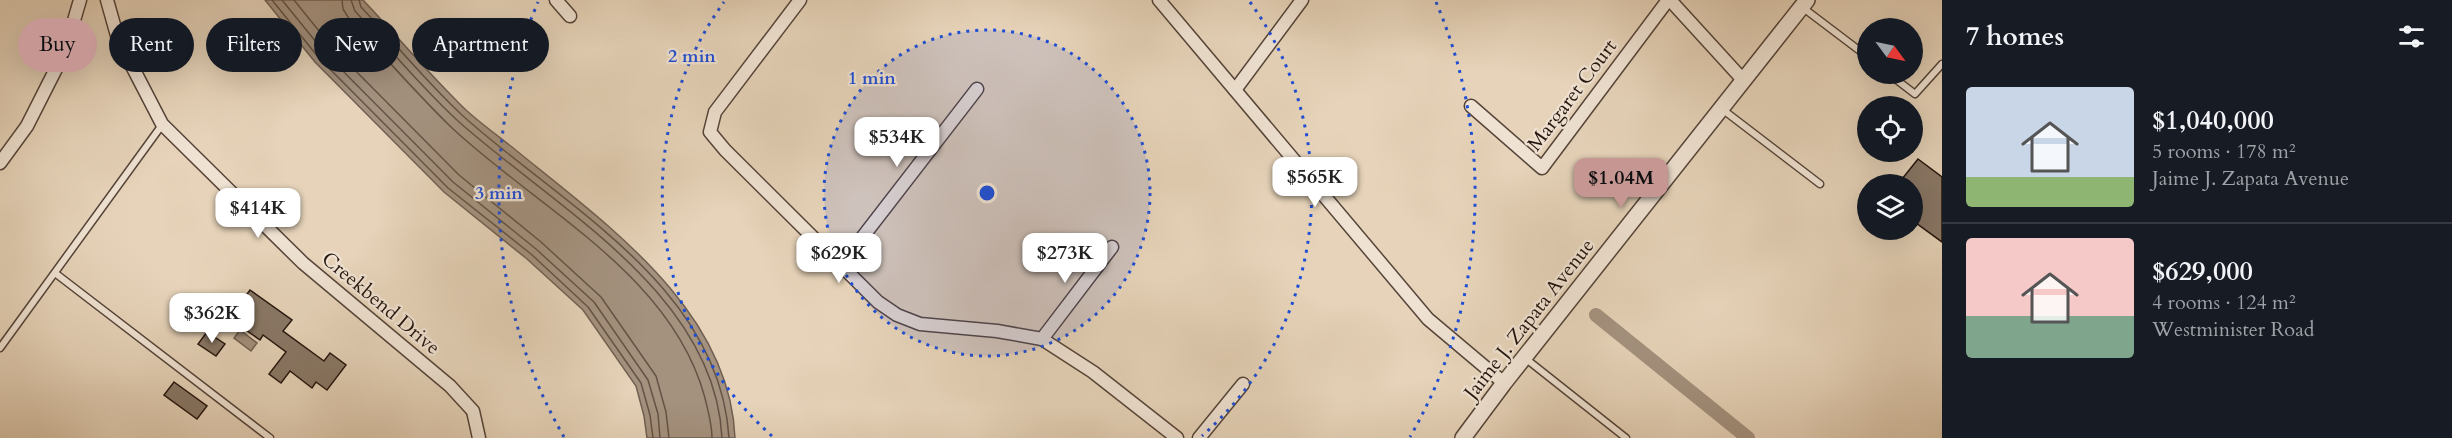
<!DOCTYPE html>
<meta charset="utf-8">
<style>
:root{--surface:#171b24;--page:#20242c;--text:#f1f3f6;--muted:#9ea1a6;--line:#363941;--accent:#c59692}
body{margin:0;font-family:Cardo,serif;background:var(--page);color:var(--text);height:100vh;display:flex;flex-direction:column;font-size:22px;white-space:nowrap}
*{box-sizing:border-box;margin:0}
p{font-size:20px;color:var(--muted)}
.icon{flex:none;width:33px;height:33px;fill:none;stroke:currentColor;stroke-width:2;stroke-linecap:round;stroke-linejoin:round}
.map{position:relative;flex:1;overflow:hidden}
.details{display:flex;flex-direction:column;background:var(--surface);width:510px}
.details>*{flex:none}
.guide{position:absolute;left:18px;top:18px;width:570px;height:54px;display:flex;gap:12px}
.needle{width:39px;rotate:123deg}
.fabs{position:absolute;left:1857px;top:18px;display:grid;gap:12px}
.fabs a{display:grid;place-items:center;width:66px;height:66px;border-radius:50%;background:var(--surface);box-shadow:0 6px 24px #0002;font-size:30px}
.price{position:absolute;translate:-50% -51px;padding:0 14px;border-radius:12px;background:#fff;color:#222;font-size:20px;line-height:39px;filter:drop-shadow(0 2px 3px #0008)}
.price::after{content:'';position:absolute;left:50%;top:36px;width:18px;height:14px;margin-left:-9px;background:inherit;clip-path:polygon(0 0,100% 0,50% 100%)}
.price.current{background:var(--accent);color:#111}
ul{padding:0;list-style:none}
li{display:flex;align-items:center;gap:18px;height:150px;padding:0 24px}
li+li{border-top:2px solid var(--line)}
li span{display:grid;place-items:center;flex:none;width:168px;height:120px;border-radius:6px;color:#555}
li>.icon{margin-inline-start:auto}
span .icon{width:72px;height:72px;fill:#fffc;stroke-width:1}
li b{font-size:26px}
h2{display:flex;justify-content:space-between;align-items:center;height:72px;padding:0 24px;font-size:26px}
.pill{padding:0 21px;border-radius:27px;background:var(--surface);box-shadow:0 6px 24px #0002;font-size:21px;line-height:54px}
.pill.current{background:var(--accent);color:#111}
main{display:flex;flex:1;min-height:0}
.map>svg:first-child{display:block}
.water{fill:#a4927f;stroke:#716052;stroke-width:1.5}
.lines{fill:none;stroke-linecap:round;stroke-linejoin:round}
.shore{stroke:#645446;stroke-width:1.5}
.canal{stroke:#a4927f;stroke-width:14}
.building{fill:#897867;stroke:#25150e;stroke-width:1.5}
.service-casing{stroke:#554439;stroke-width:9}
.minor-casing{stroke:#554439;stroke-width:15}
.tertiary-casing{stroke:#554439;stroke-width:18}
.service{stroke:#efe2d2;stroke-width:6}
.minor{stroke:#efe2d2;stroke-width:12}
.tertiary{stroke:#efe2d2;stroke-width:15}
.ring{fill:none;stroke:#1d4ed8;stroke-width:3;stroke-dasharray:3 6}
.labels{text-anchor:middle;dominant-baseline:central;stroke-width:4.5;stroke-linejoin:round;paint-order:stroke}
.street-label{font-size:20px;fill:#25150e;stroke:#efe2d2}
.centre{fill:#1d4ed8;stroke:#efe2d2;stroke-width:3}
.ring-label{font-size:18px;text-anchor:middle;font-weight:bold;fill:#1d4ed8;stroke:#efe2d2;stroke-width:4.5;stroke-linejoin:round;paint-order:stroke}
</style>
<main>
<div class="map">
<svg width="1942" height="438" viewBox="0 0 1942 438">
<rect width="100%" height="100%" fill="#e6d3b9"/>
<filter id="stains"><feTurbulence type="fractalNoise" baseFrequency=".00333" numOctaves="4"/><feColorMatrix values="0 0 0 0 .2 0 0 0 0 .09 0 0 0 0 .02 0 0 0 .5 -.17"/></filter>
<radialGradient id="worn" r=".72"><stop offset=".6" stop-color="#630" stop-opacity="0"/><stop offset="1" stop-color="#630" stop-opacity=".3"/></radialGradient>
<g class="water">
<path d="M 265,0 L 363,0 C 397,36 430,75 466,110 C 480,123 497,135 512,147 C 603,222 730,308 735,438 L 647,438 L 644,416 L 636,386 L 583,310 L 527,259 L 444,192 L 315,62 Z"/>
<path d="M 240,330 L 257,343 L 251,351 L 234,338 Z"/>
</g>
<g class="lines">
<g class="shore">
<path d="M 272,0 L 319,58 L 448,188 L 531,254 L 588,307 L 641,383 L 650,415 L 653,438"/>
<path d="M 282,0 L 325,53 L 453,182 L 536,249 L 594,302 L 648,380 L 658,414 L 660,438"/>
<path d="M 294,0 L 332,47 L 459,175 L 541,242 L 601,297 L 656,376 L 666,412 L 669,438"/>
<path d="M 342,0 L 343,9 L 348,17 C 382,54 415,92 451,127 C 538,209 672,274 705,398 C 708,411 712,424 712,438"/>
<path d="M 351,0 L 355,11 C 388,47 422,88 458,121 C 554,207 715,293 722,438"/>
<path d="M 359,0 L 361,7 C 394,42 427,83 463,116 C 563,206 720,287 729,438"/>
</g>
<path class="canal" d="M 1596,315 L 1748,438"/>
</g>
<g class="building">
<path d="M 1918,159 L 1942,177 L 1942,242 L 1912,220 L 1912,184 L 1898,184 Z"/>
<path d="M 250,290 L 292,320 L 283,331 L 324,361 L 330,353 L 346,365 L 327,390 L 316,382 L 312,388 L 290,371 L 281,383 L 269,374 L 286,352 L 263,335 L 260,340 L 243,328 L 246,323 L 233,313 Z"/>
<path d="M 207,332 L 225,344 L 216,356 L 198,344 Z"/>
<path d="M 174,382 L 207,406 L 197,419 L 164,395 Z"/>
</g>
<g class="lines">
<g class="service-casing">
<g id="service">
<path d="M 1802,7 L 1868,57"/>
<path d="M 1889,74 L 1915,94 L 1942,64"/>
<path d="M 1722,109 L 1820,184"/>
<path d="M 55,273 L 270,438"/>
<path d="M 0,348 L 162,125"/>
<path d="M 1525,358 L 1626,438"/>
</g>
</g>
<g class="minor-casing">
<g id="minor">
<path d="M 107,0 L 118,39 L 162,124 L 303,263 L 450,386 L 473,411 L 479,438"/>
<path d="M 556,0 L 570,16"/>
<path d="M 800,0 L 715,112 L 710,132 L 725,150 L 878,302 L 897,315 L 920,324 L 997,331 L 1042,339 L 1093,372 L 1177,438"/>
<path d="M 1159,0 L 1428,319 L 1504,383"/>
<path d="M 1670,0 L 1744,81"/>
<path d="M 1235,90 L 1302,0"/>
<path d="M 1471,106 L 1542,168 L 1668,0"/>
<path d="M 0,163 L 27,126 L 65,51 L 80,0"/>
<path d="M 841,265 L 977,89"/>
<path d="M 1042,339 L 1112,247"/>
<path d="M 1199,438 L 1243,384"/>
</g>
</g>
<g class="tertiary-casing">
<path id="tertiary" d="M 1463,438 L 1504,383 L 1807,0"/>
</g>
<use href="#service" class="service"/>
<use href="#minor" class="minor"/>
<use href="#tertiary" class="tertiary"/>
</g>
<circle cx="987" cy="193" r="163" fill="#1d4ed8" fill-opacity=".12"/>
<g class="ring">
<circle cx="987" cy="193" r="163"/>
<path d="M772 436A325 325 0 0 1 724 2M1250 2A325 325 0 0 1 1202 436"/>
<path d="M564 437A488 488 0 0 1 538 2M1436 2A488 488 0 0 1 1410 437"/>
</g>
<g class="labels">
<g class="street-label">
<text transform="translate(1572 95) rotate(-53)">Margaret Court</text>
<text transform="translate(381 303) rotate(40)">Creekbend Drive</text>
<text transform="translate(1529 319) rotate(-52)">Jaime J. Zapata Avenue</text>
</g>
</g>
<circle cx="987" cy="193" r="9" class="centre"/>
<g class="ring-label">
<text x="692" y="62">2 min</text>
<text x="872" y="84">1 min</text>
<text x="499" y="199">3 min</text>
</g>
<rect width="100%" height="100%" filter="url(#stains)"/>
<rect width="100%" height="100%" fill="url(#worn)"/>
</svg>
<div class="fabs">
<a><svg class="needle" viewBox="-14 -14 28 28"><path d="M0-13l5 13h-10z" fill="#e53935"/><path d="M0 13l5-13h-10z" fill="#9ea1a6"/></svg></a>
<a><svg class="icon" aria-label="locate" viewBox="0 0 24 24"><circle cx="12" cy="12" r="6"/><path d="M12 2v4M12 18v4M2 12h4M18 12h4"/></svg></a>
<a><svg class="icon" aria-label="layers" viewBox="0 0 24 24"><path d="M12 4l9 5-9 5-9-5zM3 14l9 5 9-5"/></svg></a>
</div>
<b class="price" style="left:897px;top:168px">$534K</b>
<b class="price" style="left:1315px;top:208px">$565K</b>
<b class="price current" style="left:1621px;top:209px">$1.04M</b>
<b class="price" style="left:258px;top:239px">$414K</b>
<b class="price" style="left:839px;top:284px">$629K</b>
<b class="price" style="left:1065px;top:284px">$273K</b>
<b class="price" style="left:212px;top:344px">$362K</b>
<div class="guide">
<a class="pill current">Buy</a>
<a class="pill">Rent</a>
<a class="pill">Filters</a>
<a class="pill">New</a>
<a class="pill">Apartment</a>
</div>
</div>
<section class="details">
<h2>7 homes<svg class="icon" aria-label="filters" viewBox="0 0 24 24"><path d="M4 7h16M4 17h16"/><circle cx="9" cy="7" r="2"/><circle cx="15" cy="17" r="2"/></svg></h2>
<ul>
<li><span style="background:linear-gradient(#c9d6e8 75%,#8fb573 0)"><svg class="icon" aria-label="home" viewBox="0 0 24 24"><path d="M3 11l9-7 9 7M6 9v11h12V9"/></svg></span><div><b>$1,040,000</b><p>5 rooms · 178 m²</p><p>Jaime J. Zapata Avenue</p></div></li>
<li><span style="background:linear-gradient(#f6c9c9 65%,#7fa58c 0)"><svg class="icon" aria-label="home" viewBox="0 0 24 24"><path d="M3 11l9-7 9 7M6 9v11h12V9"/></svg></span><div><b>$629,000</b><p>4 rooms · 124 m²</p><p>Westminister Road</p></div></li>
</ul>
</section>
</main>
